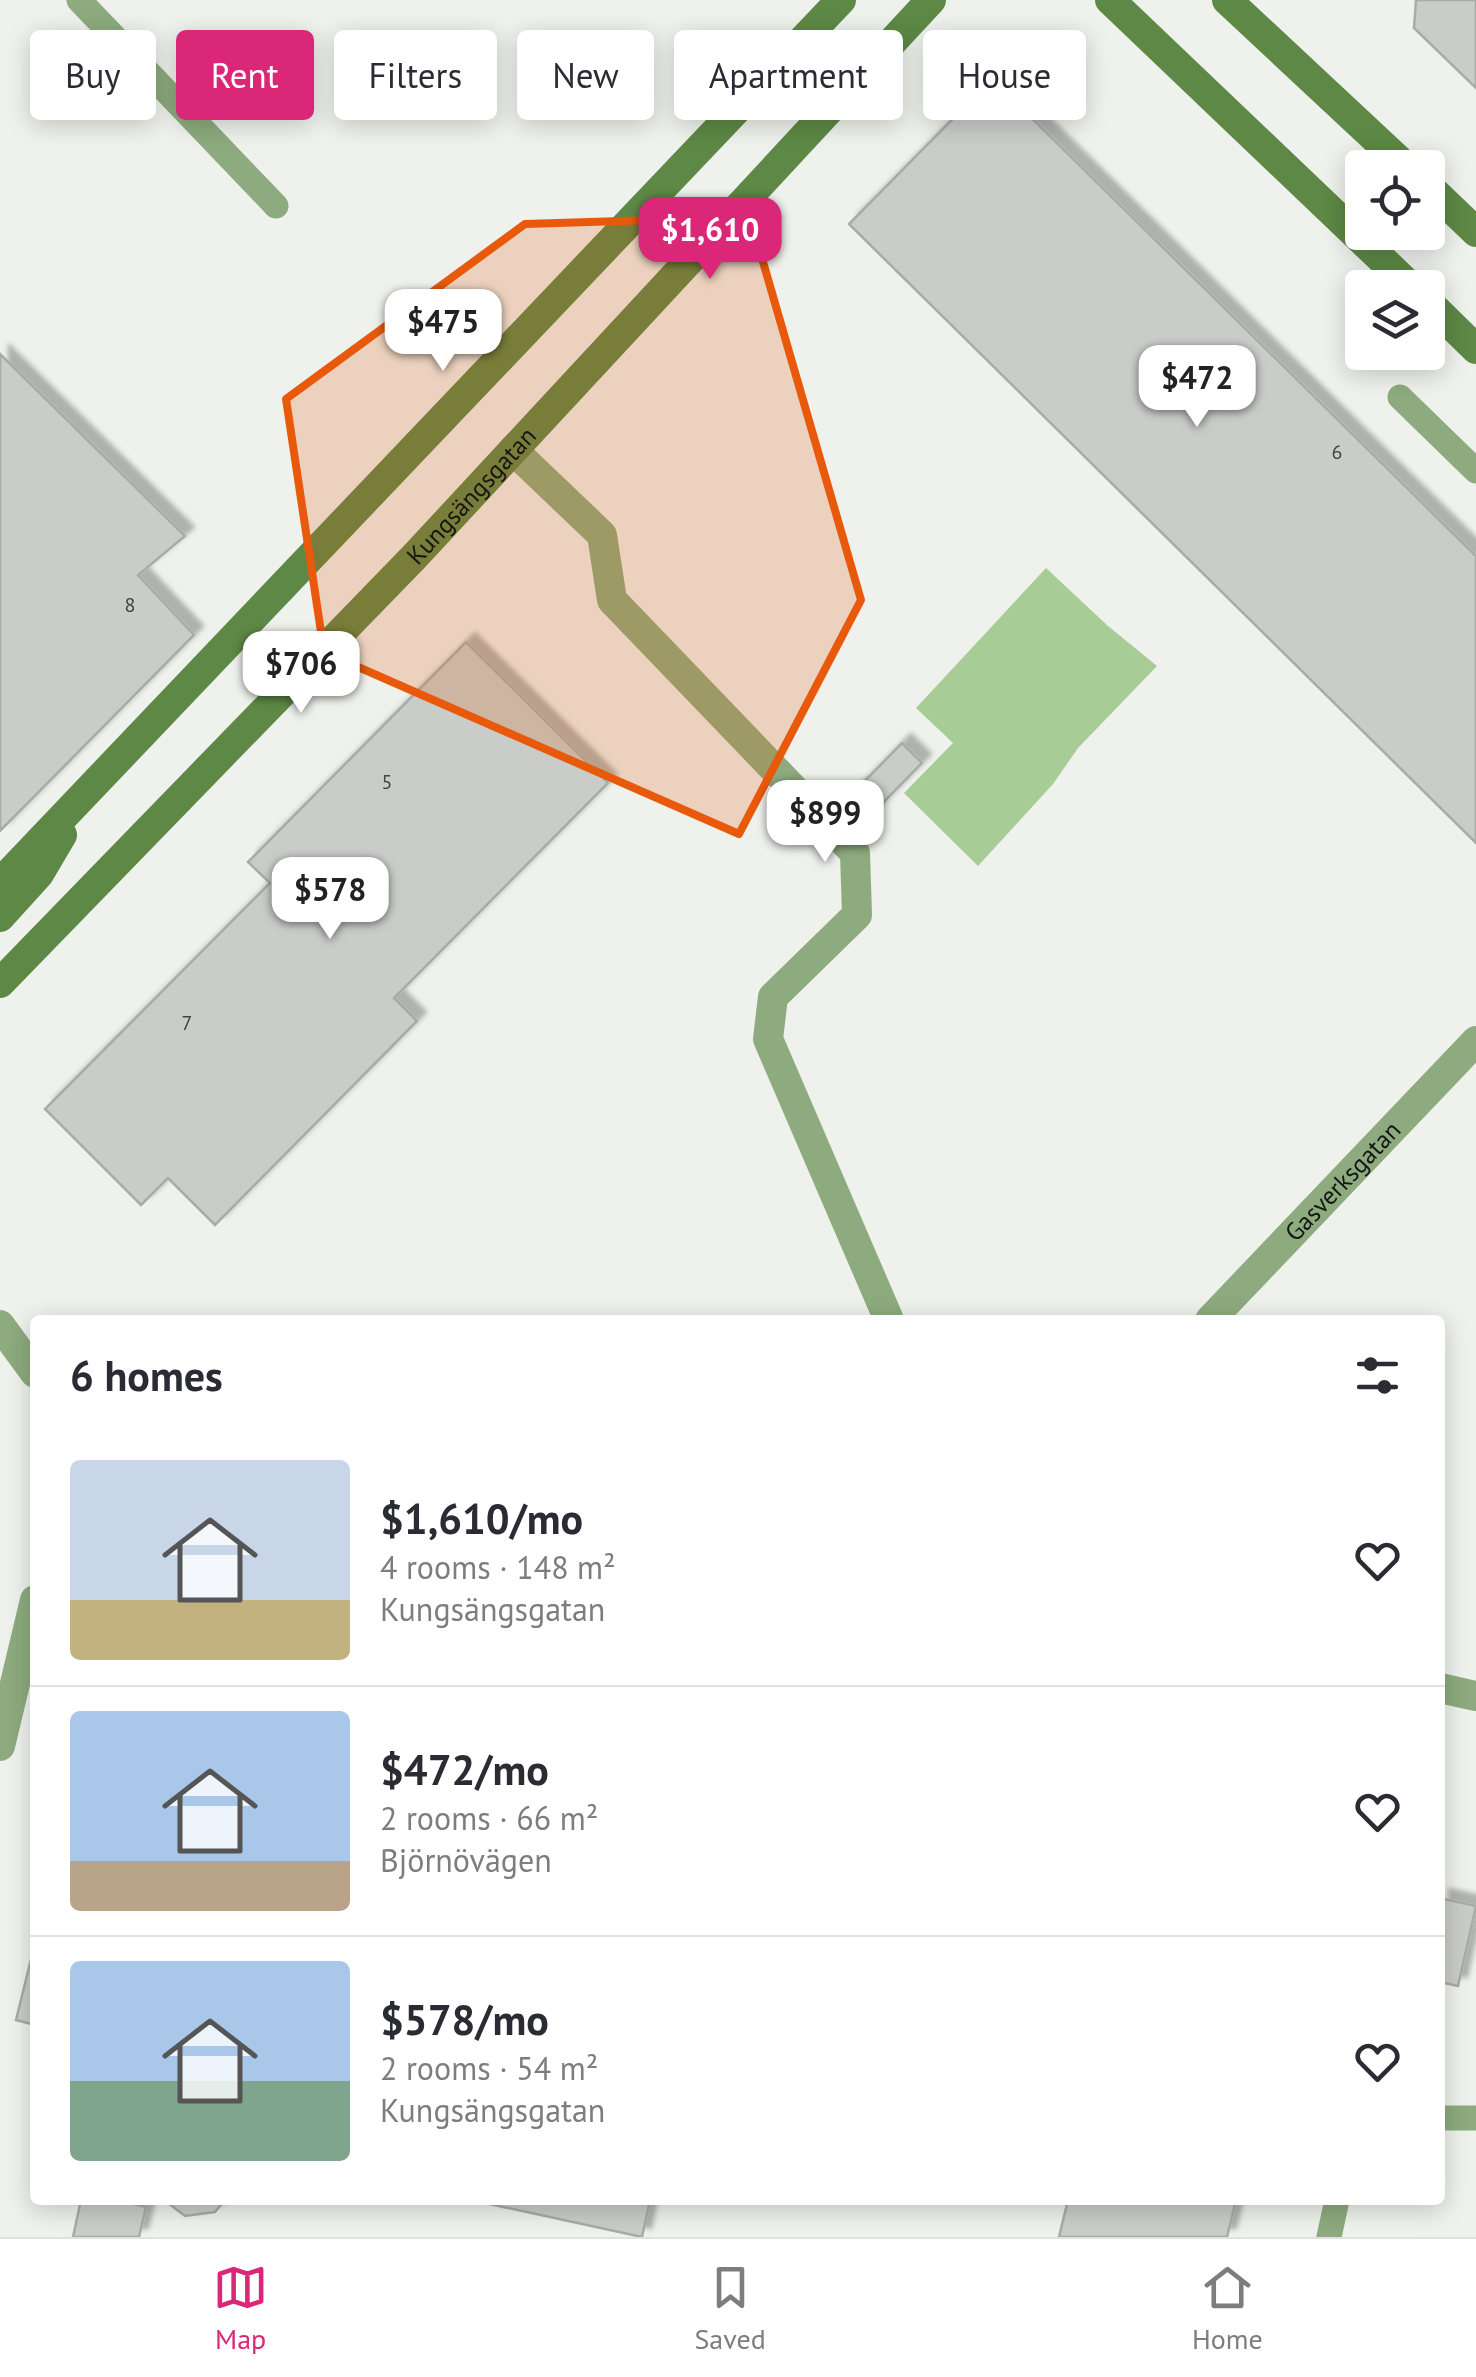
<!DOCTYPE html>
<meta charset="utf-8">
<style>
:root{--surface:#fff;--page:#f7f7f7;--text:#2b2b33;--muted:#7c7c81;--line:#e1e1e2;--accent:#db2777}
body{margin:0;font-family:"PT Sans",sans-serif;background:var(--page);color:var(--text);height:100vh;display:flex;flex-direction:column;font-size:38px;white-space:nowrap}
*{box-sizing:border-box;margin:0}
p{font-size:32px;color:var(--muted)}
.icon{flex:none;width:55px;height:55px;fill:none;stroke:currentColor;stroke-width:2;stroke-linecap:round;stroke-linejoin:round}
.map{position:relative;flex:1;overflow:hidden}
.sheet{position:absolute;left:30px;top:1315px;width:1415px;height:890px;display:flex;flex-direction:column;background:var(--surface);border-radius:10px;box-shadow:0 5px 25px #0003}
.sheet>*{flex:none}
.hud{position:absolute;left:30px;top:30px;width:1418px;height:90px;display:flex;gap:20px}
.fabs{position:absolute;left:1345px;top:150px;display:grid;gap:20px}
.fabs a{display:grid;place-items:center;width:100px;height:100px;border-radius:10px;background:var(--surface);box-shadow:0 5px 25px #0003;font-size:50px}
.price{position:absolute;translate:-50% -85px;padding:0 22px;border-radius:20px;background:#fff;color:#222;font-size:32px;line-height:65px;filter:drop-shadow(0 2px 5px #0008)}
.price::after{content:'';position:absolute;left:50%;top:60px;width:30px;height:22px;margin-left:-15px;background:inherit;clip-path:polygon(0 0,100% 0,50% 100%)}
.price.selected{background:var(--accent);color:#fff}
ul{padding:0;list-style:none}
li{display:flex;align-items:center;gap:30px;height:250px;padding:0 40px}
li+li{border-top:2px solid var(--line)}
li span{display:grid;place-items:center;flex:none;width:280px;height:200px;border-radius:10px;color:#555}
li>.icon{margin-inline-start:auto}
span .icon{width:120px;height:120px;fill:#fffc;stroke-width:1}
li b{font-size:42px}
h2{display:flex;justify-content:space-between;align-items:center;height:120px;padding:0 40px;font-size:42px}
.tag{padding:0 35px;border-radius:10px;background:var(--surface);box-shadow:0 5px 25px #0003;font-size:35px;line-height:90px}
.tag.selected{background:var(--accent);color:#fff}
.menu{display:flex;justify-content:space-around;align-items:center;height:140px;border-top:2px solid var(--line);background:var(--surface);font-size:28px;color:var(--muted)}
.menu a{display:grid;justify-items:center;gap:5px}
.menu .selected{color:var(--accent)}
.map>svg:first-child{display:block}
.green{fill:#a7cc95}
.building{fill:#c9ccc8;stroke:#a8aba7;stroke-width:2.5;filter:url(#shadow)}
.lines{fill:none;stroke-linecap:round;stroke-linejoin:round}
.lane{stroke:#8dab7e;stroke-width:25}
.street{stroke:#8dab7e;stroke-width:30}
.secondary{stroke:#5d8845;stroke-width:30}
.marked{fill:#e8590c;fill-opacity:0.2;stroke:#e8590c;stroke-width:8;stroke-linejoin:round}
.labels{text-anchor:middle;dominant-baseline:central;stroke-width:10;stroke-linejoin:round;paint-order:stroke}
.number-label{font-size:20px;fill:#424441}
.street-label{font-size:25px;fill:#151614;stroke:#fbfefa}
</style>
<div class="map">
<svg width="1476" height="2237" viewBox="0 0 1476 2237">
<defs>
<filter id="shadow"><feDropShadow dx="9" dy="-9" stdDeviation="2.5" flood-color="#0004"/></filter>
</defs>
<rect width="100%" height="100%" fill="#eef1ec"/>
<path class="green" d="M 1046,568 L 1108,626 L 1157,666 L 1078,748 L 1053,784 L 978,866 L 904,793 L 953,743 L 916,708 Z"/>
<g class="building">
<path d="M 1416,0 L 1476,0 L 1476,88 L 1414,28 Z"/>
<path d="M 992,79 L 1476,556 L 1476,843 L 849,224 Z"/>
<path d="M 0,354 L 185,536 L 138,575 L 194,635 L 0,831 Z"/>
<path d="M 466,642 L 608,783 L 394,998 L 417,1021 L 215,1225 L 168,1178 L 141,1205 L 45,1109 L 270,883 L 248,862 Z"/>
<path d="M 902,743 L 922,763 L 872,814 L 852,794 Z"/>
<path d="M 1440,1898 L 1476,1906 L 1458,1986 L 1440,1982 Z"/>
<path d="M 35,1943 L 35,2025 L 16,2020 Z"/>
<path d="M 81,2200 L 117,2200 L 146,2207 L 139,2237 L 73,2237 Z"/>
<path d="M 164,2200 L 225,2200 L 215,2212 L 185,2216 Z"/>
<path d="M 486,2200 L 650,2200 L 642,2237 L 485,2203 Z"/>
<path d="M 1068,2200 L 1236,2200 L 1227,2237 L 1059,2237 Z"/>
</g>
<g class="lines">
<g class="lane">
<path d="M 79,0 L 276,206"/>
<path d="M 1400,397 L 1476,471"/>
<path d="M 1440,2118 L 1476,2118"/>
<path d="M 1329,2237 L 1337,2200"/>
</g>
<g class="street">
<path d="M 513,450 L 602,535 L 612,600 L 855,853 L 857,915 L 773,997 L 768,1039 L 889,1320"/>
<path id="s1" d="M 1210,1320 L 1476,1041"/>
<path d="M 0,1325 L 35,1373"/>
<path d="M 1440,1688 L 1476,1696"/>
<path d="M 0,1746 L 35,1600"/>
</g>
<g class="secondary">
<path d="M 1110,0 L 1412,288"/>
<path d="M 1227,0 L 1407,168"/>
<path d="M 1428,186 L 1476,232"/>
<path d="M 1428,302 L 1476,349"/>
<path d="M 0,883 L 841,0"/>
<path d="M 0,917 L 39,874 L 62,835"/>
<path id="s2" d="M 0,983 L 415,556 L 931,0"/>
</g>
</g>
<path class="marked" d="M 750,217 L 861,600 L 739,834 L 324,652 L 286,399 L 525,224 Z"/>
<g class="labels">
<g class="number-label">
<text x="1337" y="452">6</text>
<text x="130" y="605">8</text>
<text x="387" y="782">5</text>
<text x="187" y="1023">7</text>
</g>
<g class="street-label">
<text stroke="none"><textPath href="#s2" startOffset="678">Kungsängsgatan</textPath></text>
<text stroke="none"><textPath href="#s1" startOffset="192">Gasverksgatan</textPath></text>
</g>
</g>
</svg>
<div class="fabs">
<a><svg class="icon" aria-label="locate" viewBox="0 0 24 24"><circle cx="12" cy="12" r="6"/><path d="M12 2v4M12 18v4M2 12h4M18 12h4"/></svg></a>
<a><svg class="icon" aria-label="layers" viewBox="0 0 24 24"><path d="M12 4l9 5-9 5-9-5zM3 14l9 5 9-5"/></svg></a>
</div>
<b class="price selected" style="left:710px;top:282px">$1,610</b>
<b class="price" style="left:443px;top:374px">$475</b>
<b class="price" style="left:1197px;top:430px">$472</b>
<b class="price" style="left:301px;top:716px">$706</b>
<b class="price" style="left:825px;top:865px">$899</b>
<b class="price" style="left:330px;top:942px">$578</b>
<div class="hud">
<a class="tag">Buy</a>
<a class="tag selected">Rent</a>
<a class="tag">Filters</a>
<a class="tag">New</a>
<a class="tag">Apartment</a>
<a class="tag">House</a>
</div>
<section class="sheet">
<h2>6 homes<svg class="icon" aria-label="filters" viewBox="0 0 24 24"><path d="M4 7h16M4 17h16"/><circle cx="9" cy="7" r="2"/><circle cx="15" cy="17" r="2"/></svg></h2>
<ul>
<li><span style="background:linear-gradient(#c9d6e8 70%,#c2b280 0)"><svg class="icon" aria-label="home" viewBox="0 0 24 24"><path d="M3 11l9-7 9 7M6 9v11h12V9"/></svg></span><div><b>$1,610/mo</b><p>4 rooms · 148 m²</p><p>Kungsängsgatan</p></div><svg class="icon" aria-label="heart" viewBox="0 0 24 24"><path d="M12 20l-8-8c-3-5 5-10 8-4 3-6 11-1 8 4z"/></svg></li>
<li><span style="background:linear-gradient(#a9c7e8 75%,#b9a48a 0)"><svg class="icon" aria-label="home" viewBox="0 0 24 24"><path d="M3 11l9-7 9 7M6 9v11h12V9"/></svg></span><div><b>$472/mo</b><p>2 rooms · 66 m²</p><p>Björnövägen</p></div><svg class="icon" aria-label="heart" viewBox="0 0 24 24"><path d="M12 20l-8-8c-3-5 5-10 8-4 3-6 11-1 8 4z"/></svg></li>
<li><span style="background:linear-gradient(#a9c7e8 60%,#7fa58c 0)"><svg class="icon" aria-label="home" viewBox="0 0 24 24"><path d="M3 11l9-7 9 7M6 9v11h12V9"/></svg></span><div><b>$578/mo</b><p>2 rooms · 54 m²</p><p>Kungsängsgatan</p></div><svg class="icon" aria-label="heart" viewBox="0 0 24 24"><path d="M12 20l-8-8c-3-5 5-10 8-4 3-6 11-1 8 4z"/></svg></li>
</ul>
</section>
</div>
<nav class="menu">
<a class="selected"><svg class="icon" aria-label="map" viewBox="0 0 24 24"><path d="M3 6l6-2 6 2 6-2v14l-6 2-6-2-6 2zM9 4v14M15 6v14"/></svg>Map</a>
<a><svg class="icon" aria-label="saved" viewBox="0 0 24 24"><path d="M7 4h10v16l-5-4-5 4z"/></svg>Saved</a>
<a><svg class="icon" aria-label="home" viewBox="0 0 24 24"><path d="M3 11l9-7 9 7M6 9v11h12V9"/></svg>Home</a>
</nav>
